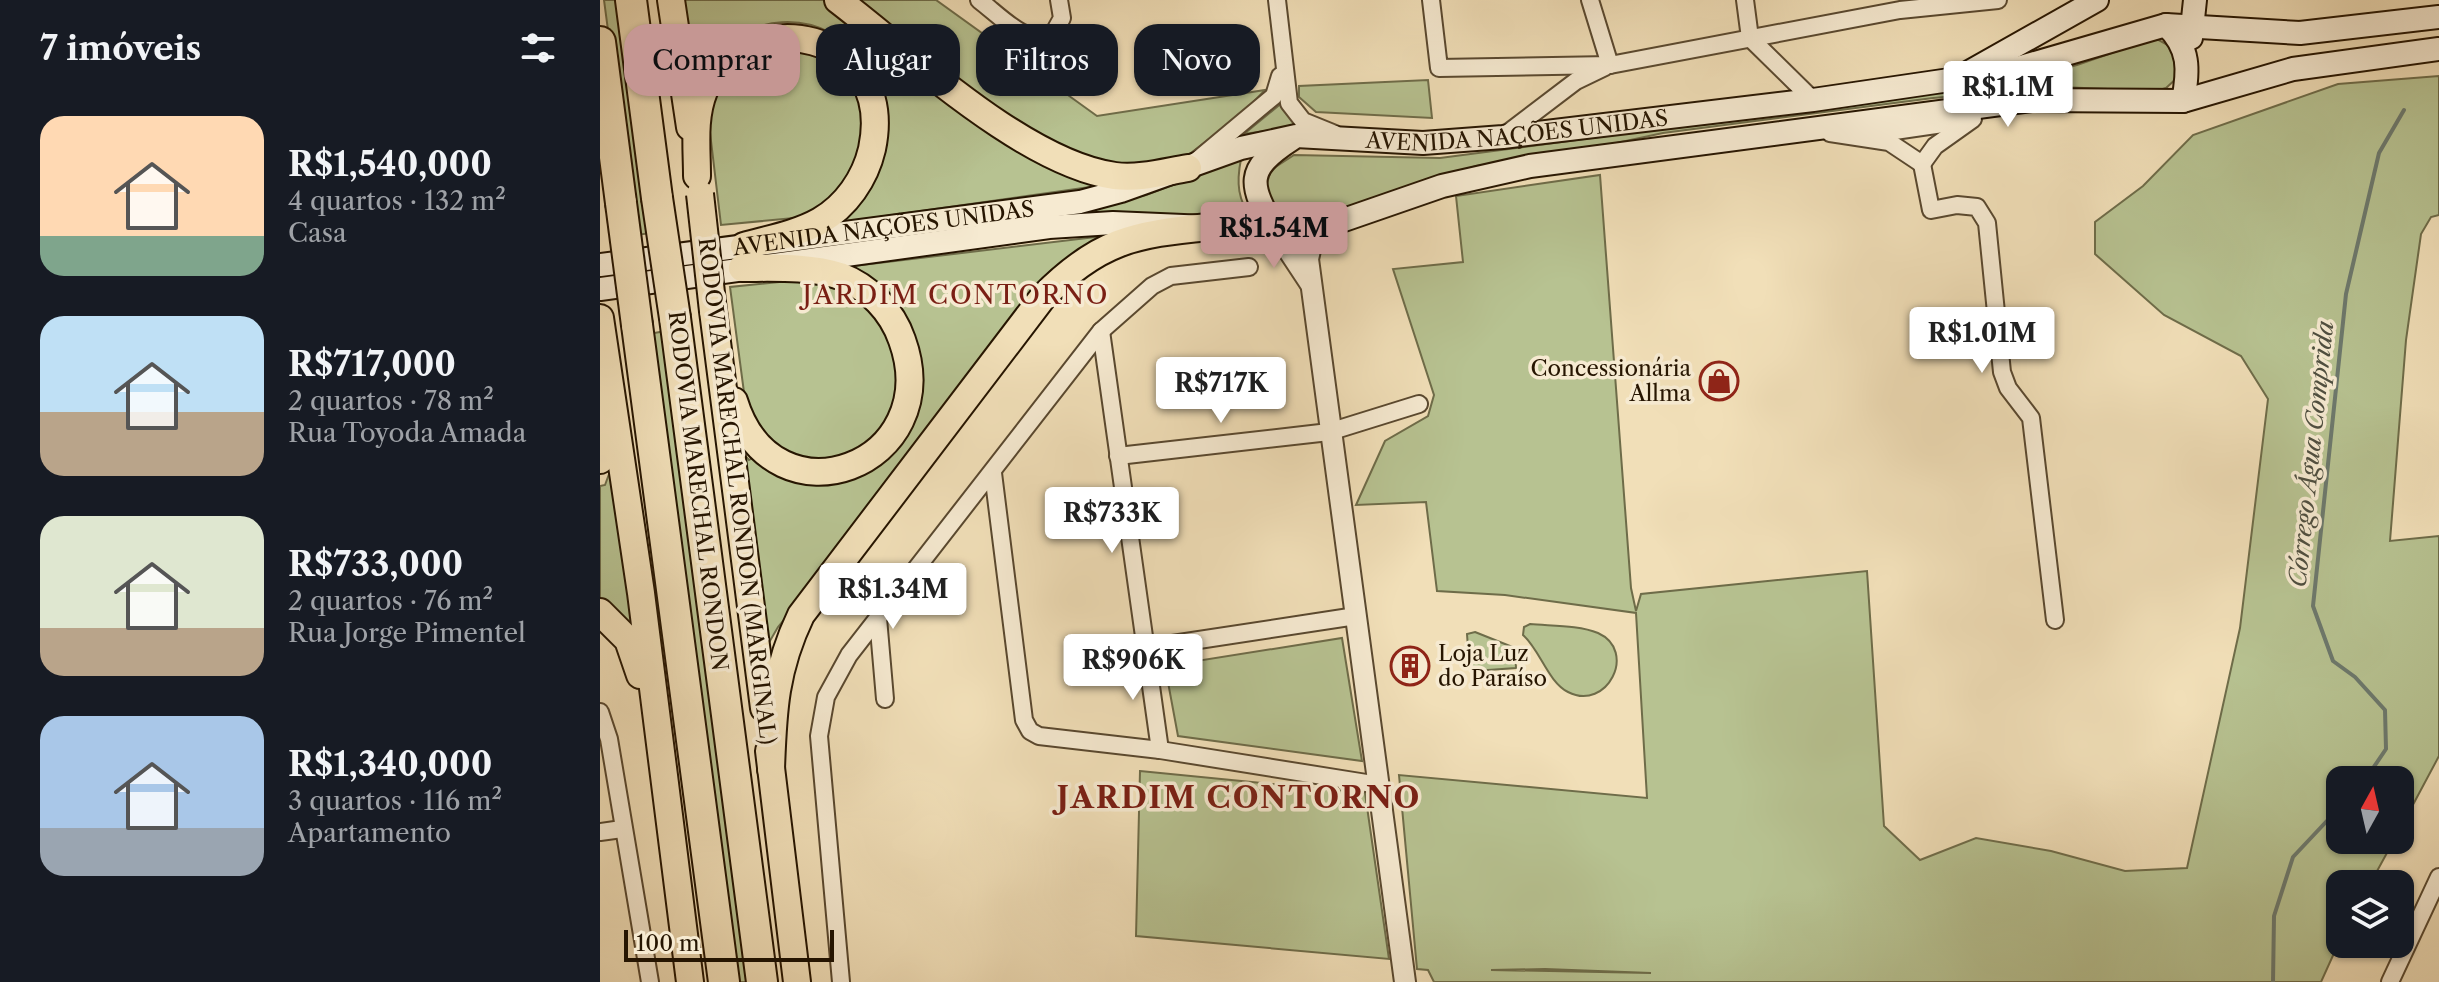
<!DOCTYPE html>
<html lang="pt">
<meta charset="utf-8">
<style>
:root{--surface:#171b24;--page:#242831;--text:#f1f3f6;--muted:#9ea1a6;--accent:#c59692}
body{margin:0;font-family:"Libre Caslon Text",serif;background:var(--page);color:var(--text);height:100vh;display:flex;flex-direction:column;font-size:30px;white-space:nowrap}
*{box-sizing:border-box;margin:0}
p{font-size:26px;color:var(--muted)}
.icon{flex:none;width:44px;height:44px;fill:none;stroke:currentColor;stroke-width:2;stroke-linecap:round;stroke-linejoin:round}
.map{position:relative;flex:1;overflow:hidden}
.drawer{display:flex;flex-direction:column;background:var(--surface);width:600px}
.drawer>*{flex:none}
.top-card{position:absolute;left:24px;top:24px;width:760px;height:72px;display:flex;gap:16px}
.needle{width:52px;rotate:8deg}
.fabs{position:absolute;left:1726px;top:766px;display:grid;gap:16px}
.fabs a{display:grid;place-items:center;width:88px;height:88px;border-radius:16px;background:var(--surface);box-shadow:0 2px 6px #0004;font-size:40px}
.scale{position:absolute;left:24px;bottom:20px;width:210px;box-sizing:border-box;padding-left:8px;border:4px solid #261501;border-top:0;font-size:22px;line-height:28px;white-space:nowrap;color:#261501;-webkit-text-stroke:6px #f6ead1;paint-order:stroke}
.price{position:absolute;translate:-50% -68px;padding:0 18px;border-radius:8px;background:#fff;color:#222;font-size:26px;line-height:52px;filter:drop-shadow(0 2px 4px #0008)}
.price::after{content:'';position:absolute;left:50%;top:48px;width:24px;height:18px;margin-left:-12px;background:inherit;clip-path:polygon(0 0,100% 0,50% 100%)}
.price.selected{background:var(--accent);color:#111}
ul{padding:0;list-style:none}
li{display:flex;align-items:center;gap:24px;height:200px;padding:0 40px}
li span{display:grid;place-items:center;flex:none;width:224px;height:160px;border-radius:24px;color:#555}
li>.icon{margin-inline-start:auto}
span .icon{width:96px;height:96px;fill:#fffc;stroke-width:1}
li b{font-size:34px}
h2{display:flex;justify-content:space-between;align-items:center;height:96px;padding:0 40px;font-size:34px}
.tag{padding:0 28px;border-radius:24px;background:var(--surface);box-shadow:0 2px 6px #0004;font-size:28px;line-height:72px}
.tag.selected{background:var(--accent);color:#111}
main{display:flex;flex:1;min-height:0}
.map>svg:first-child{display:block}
.green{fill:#b7c291;stroke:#6e6c49;stroke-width:2;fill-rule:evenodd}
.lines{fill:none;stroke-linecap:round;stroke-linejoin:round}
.stream{stroke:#6d796d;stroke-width:4}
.minor-casing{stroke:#59482f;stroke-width:20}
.tertiary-casing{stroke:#59482f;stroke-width:24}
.secondary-casing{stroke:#261501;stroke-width:26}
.trunk-casing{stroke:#261501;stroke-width:30}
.motorway-casing{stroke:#261501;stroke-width:34}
.minor{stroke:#f6ead1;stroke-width:16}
.tertiary{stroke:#f6ead1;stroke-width:20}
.secondary{stroke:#f6ead1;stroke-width:22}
.trunk{stroke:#f1dfb8;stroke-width:26}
.motorway{stroke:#f1dfb8;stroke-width:30}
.trunk-bridge-casing{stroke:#261501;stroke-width:30;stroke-linecap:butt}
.motorway-bridge-casing{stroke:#261501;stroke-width:34;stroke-linecap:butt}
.trunk-bridge{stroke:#f1dfb8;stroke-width:26}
.motorway-bridge{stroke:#f1dfb8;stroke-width:30}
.labels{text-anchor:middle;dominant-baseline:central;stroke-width:7;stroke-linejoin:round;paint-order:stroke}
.street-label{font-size:22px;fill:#261501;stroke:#f6ead1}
.poi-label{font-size:22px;fill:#261501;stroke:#f6ead1;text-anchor:end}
.water-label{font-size:24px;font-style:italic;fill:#4f4f40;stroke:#f6ead1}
.quarter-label{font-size:26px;letter-spacing:2px;fill:#7a1f14;stroke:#f6ead1}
.district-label{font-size:30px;font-weight:bold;letter-spacing:2px;fill:#7a1f14;stroke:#f6ead1}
</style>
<main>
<section class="drawer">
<h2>7 imóveis<svg class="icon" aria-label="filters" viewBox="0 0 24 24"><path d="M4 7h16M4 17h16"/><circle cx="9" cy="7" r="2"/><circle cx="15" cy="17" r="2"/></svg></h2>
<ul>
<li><span style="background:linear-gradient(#ffd9b3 75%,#7fa58c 0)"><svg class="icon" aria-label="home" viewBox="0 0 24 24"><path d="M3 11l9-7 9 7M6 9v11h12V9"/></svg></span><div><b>R$1,540,000</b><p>4 quartos · 132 m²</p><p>Casa</p></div></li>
<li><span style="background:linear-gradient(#bfe0f5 60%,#b9a48a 0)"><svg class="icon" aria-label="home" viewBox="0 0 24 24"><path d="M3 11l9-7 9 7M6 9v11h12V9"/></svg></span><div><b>R$717,000</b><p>2 quartos · 78 m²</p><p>Rua Toyoda Amada</p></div></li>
<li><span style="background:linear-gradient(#dfe7d0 70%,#b9a48a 0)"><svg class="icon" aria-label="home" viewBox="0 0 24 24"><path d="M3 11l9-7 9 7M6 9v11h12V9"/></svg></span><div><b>R$733,000</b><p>2 quartos · 76 m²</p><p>Rua Jorge Pimentel</p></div></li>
<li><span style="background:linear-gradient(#a9c7e8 70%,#9aa5b1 0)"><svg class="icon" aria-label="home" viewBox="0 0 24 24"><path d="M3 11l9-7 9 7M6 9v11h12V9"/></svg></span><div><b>R$1,340,000</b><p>3 quartos · 116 m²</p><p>Apartamento</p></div></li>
</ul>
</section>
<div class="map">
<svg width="1839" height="982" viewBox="0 0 1839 982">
<rect width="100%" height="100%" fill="#f1dfb8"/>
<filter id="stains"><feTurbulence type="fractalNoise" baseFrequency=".0025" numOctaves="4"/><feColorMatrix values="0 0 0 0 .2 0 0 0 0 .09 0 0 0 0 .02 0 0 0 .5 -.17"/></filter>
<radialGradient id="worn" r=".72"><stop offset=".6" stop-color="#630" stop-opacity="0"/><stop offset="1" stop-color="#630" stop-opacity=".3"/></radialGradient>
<g class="green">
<path d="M 4,0 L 23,0 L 51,233 L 37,235 L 32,211 Z"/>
<path d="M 83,0 L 224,0 L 283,47 L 497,186 L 236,223 L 252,209 L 272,73 C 228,0 135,8 94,81 Z"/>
<path d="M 250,0 L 336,0 L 497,116 L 665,90 L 641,115 L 579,162 L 532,170 L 438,141 Z"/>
<path d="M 1555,38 L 1577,50 L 1578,77 L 1566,88 L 1556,91 L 1460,87 L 1333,98 L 1063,133 L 965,154 L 876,166 L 756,206 L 704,217 L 677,211 L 665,190 L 671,170 L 694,155 L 840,158 L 1400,84 L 1477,65 Z"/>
<path d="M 148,46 L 232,50 L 263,101 L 259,164 L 220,211 L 194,218 L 121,225 L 109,124 L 114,91 Z"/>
<path d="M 1839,76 L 1839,215 L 1831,217 L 1821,234 L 1806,340 L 1790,541 L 1839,536 L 1839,756 L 1800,829 L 1800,780 L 1740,780 L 1740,840 L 1794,840 L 1770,884 L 1740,884 L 1740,940 L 1721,982 L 834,982 L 828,970 L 817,969 L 799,775 L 1047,798 L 1036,613 L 905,595 L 837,591 L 826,502 L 756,505 L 785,441 L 828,416 L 834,395 L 793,269 L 863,262 L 856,196 L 1000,175 L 1031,588 L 1036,611 L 1041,594 L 1267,571 L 1284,826 L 1320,860 L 1376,838 L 1451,851 L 1525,871 L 1587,868 L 1640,628 L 1668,399 L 1641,356 L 1564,315 L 1495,254 L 1495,222 L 1543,186 L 1593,135 L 1738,84 ZM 945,969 L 1051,973 L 891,970 Z"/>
<path d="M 828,80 L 832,118 L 716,112 L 699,97 L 699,86 Z"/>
<path d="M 683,102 L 699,126 L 644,134 Z"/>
<path d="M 641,159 C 636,184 638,199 652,221 L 449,217 L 546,195 Z"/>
<path d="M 504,236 L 178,627 L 167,646 L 142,452 L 149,460 L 154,457 L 176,472 L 239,479 L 319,388 L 245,267 Z"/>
<path d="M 209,279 L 238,283 L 287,326 L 302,387 L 276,445 L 219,465 L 171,445 L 145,400 L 130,287 Z"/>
<path d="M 66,331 L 153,982 L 134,982 L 48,334 Z"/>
<path d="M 12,466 L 33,627 L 0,603 L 0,486 L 5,485 Z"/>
<path d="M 930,624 C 951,626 979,625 998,633 C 1038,651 1007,712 968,692 C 948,682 940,650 923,635 L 924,627 Z"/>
<path d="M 875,632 L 915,648 L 916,668 L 874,671 L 869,662 L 867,634 Z"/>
<path d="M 742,638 L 762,761 L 578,736 L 565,666 Z"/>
<path d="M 540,771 L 765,793 L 789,959 L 536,936 Z"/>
</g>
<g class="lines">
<g class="stream">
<path d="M 1765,780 L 1786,749 L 1785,710 L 1755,677 L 1733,661 L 1713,606 L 1746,294 L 1779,153 L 1804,110"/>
<path d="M 1673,982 L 1674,916 L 1693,857 L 1740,807"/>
</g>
<g class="minor-casing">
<g id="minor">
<path d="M 379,0 C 399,15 426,46 452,36 L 462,18 L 459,0"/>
<path d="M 677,0 L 689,103 L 703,121 L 735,134"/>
<path d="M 831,0 L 839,68 L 1010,65 L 1300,10 L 1398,0"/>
<path d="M 990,0 L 1010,65"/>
<path d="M 1145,0 L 1150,38 L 1213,100"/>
<path d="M 1230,133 L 1289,142 L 1322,164 L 1335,146 L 1373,119"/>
<path d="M 1274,134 L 1370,120"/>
<path d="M 905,135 L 976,81 L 1005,67"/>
<path d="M 595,162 L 674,96 L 680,76"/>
<path d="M 1322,164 L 1331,210 L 1357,205 L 1377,207 L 1387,223 L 1402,372 L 1408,388 L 1431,418 L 1455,620"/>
<path d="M 501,331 L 560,750"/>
<path d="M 518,456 L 729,432 L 819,404"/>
<path d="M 393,473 L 424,720 L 430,731 L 439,736 L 560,750 L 779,785"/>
<path d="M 278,618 L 285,699"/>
<path d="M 546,648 L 756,616"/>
<path d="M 0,712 L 9,739 L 50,982"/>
<path d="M 0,832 L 22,829"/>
<path d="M 241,982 L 219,736 L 226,697 L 249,655 L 501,331 L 552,286 L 571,276 L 649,267"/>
<path d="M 1790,982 L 1839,877"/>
</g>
</g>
<g class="tertiary-casing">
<g id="tertiary">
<path d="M 736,222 L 713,237 L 708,259 L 805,982"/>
<path d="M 675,230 L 710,283"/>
</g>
</g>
<g class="secondary-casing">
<g id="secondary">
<path d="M 1566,25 C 1590,48 1589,70 1583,101"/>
<path d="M 1591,38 L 1595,0"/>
<path d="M 1369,72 L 1497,0"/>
<path d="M 675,230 C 649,184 644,170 692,139"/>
<path id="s1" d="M 0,265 L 480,202 L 521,191 L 641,148 L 696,136 L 823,143 L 903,137 L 1213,100 L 1404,72 L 1566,25 L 1700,33 L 1839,17"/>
<path d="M 0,289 L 449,227 L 513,223 L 675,230 L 738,222 L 842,186 L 930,166 L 1431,100 L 1583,101 L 1693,69 L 1839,49"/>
</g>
</g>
<g class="trunk-casing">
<g id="trunk">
<path d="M 71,0 L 90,127"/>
<path d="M 238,0 C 310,55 426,164 515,176 C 539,179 564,172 588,168"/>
<path d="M 97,176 C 97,148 93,118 104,91 C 147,0 297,31 272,149 C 265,179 246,206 220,221 C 197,234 169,239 144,246"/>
<path d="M 113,311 L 164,708"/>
<path d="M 0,318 L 41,593 L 90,982"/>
<path d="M 134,401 C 174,531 347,465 302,340 C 292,311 269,287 240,276 C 209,266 175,268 142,268"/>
<path d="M 0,460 L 6,436 L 6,416"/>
<path d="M 0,612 L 28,640 L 40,675"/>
<path d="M 169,751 L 197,982"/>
<path d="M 171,769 C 173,711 175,669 201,615 L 443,297 C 498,241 534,234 609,227"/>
</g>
</g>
<g class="motorway-casing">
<g id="motorway">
<path d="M 31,0 L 57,198"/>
<path d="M 0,42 L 21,203"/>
<path d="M 75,318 L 162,982"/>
<path d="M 37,325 L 124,982"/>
</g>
</g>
<use href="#minor" class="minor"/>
<use href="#tertiary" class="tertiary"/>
<use href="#secondary" class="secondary"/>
<use href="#trunk" class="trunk"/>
<use href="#motorway" class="motorway"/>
<g class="trunk-bridge-casing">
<path id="trunk-bridge" d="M 100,194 L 113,311"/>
</g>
<g class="motorway-bridge-casing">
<g id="motorway-bridge">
<path d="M 57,198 L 75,318"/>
<path d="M 21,203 L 37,325"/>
</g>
</g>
<use href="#trunk-bridge" class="trunk-bridge"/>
<use href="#motorway-bridge" class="motorway-bridge"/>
</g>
<defs>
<g id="shop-ring" transform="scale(2)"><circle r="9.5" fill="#f6ead1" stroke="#8f2418" stroke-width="1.5"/><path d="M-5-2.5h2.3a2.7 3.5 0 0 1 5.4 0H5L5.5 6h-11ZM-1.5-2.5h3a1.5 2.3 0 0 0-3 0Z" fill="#8f2418"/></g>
<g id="building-ring" transform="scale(2)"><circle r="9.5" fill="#f6ead1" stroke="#8f2418" stroke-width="1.5"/><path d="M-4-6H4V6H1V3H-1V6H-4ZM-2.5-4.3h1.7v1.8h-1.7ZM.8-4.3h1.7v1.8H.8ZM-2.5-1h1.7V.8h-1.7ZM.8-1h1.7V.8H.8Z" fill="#8f2418"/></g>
</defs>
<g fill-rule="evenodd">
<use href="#shop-ring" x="1119" y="381"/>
<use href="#building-ring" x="810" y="666"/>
</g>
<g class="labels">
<g class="street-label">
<text stroke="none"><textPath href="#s1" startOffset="932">AVENIDA NAÇÕES UNIDAS</textPath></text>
<text stroke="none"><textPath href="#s1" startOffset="286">AVENIDA NAÇÕES UNIDAS</textPath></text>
<text transform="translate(98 491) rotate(83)">RODOVIA MARECHAL RONDON</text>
<text transform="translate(137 491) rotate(83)">RODOVIA MARECHAL RONDON (MARGINAL)</text>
</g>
<g class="poi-label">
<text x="1091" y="368">Concessionária<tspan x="1091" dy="25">Allma</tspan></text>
<text x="838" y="653" text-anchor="start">Loja Luz<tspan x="838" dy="25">do Paraíso</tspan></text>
</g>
<g class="water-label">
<text transform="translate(1711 454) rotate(-84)">Córrego Água Comprida</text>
</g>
<g class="quarter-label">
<text x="356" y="295">JARDIM CONTORNO</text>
</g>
<g class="district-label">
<text x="639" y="797">JARDIM CONTORNO</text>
</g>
</g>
<rect width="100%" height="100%" filter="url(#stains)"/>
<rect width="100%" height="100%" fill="url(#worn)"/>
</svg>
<div class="fabs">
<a><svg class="needle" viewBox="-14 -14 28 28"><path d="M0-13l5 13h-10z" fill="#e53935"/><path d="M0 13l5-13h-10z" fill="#9ea1a6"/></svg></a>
<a><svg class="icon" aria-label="layers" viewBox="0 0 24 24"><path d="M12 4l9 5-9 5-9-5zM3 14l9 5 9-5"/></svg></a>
</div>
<div class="scale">100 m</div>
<b class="price" style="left:1408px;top:129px">R$1.1M</b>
<b class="price selected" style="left:674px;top:270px">R$1.54M</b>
<b class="price" style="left:1382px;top:375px">R$1.01M</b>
<b class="price" style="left:621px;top:425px">R$717K</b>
<b class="price" style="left:512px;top:555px">R$733K</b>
<b class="price" style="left:293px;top:631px">R$1.34M</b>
<b class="price" style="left:533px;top:702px">R$906K</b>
<div class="top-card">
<a class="tag selected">Comprar</a>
<a class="tag">Alugar</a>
<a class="tag">Filtros</a>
<a class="tag">Novo</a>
</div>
</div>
</main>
